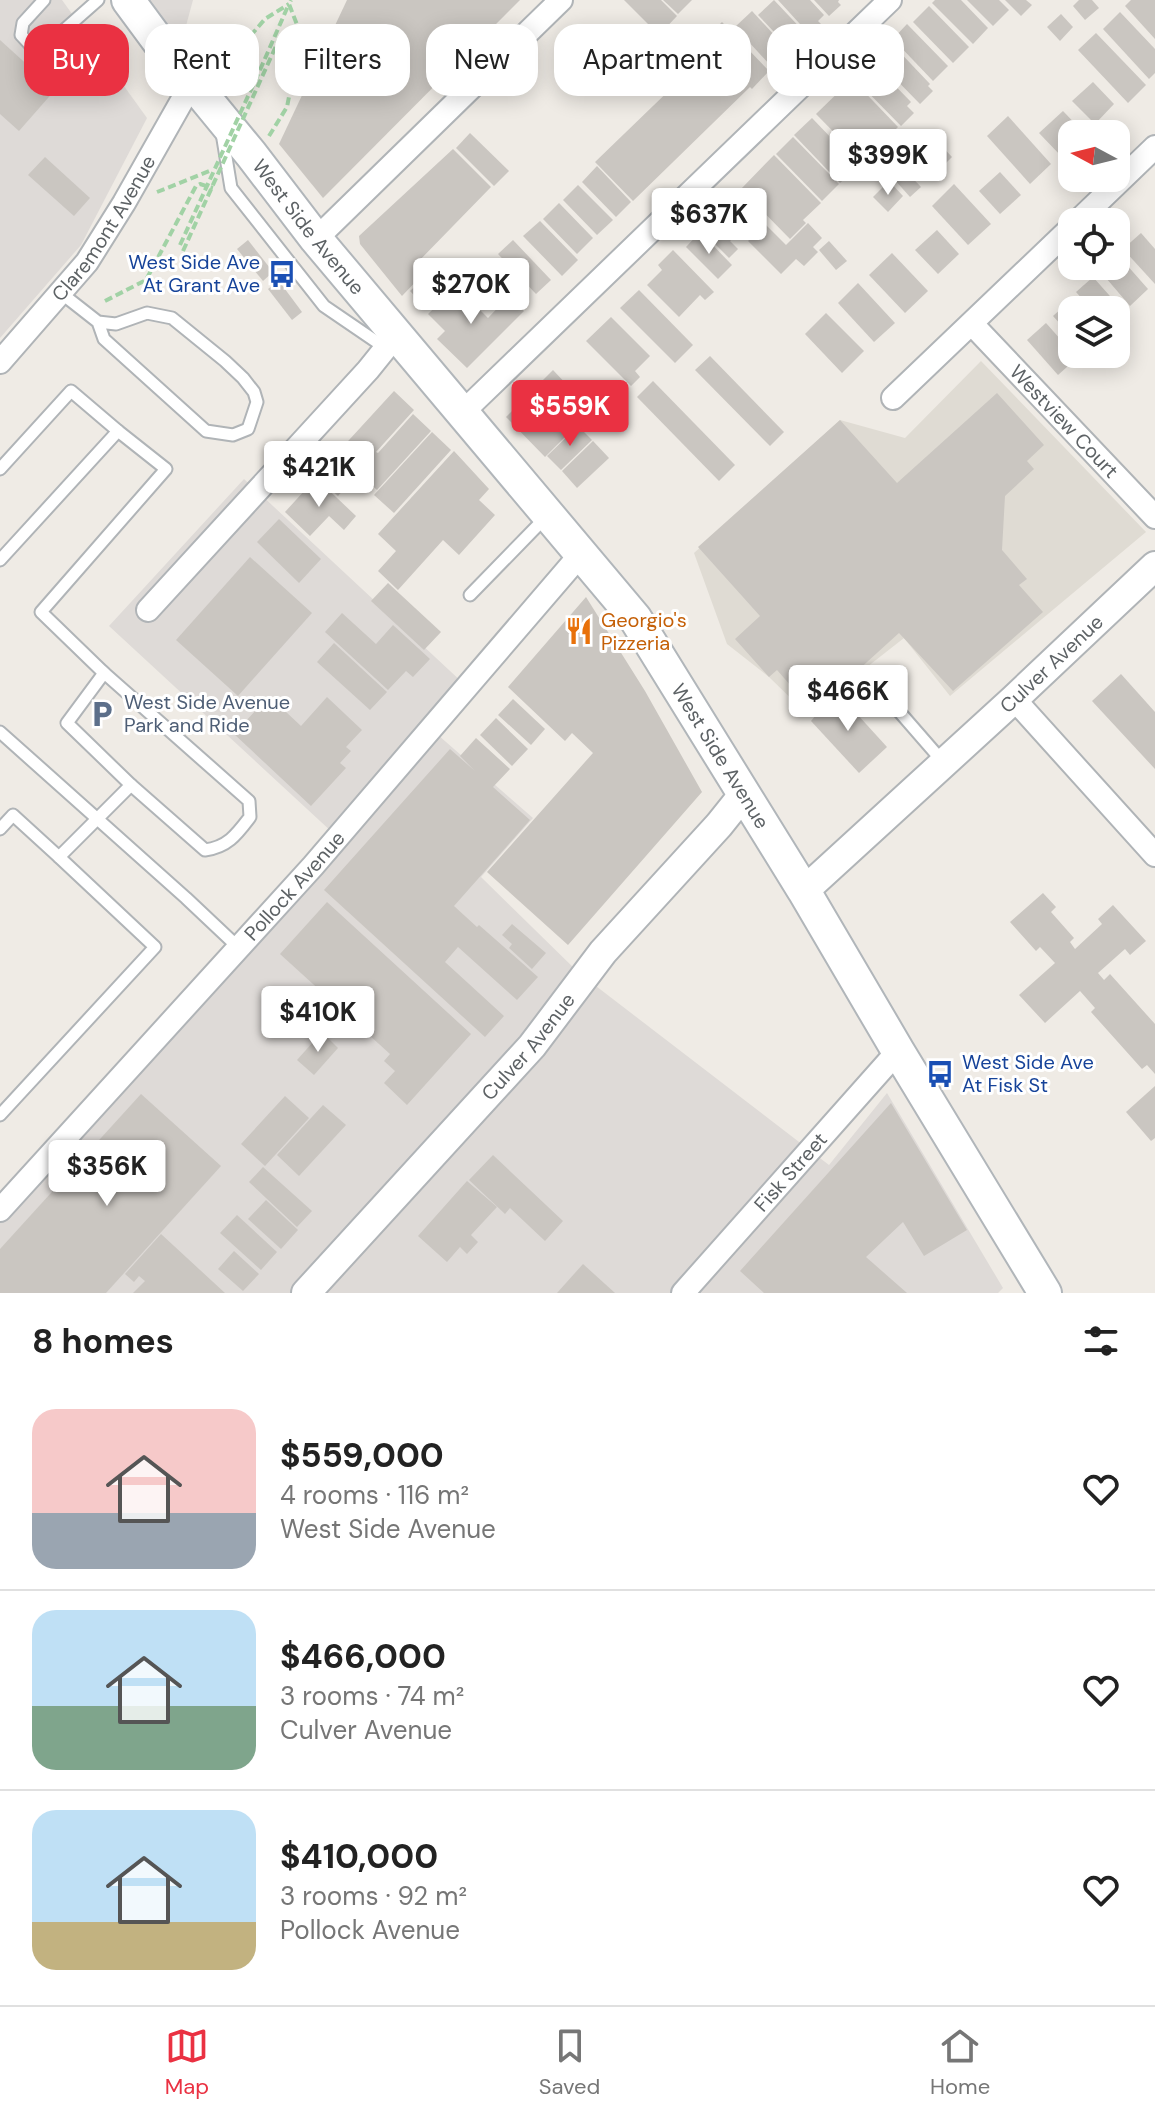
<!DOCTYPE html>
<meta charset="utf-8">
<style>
:root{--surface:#fff;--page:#f2f2f2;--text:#222;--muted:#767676;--line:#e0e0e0;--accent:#ea3142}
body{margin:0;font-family:"DM Sans",sans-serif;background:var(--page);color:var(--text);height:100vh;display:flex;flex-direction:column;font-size:30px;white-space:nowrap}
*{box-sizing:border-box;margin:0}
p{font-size:26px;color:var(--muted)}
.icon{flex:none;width:44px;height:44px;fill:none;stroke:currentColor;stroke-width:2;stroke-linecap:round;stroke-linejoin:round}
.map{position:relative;height:1293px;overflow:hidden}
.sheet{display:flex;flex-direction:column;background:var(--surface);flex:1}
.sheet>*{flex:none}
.top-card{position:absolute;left:24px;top:24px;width:1108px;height:72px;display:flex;gap:16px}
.needle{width:52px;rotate:277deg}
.controls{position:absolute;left:1058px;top:120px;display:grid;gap:16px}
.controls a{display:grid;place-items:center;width:72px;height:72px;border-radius:16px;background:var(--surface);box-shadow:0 4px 20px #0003;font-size:40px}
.price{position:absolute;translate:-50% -68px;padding:0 18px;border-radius:8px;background:#fff;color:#222;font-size:26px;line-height:52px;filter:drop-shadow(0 2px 4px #0008)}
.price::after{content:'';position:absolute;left:50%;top:48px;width:24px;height:18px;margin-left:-12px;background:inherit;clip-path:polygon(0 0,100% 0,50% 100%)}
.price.current{background:var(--accent);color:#fff}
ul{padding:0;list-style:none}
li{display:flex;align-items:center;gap:24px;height:200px;padding:0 32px}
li+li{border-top:2px solid var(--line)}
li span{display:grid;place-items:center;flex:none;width:224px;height:160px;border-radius:24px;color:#555}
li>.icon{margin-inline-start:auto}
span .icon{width:96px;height:96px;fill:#fffc;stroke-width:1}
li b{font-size:34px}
h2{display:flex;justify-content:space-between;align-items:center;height:96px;padding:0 32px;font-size:34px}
.chip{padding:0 28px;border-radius:24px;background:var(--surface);box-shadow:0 4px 20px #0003;font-size:28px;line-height:72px}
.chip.current{background:var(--accent);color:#fff}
.dock{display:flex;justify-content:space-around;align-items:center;height:112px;border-top:2px solid var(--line);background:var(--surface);font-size:22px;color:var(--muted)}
.dock a{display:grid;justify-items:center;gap:4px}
.dock .current{color:var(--accent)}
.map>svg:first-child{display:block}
.industrial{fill:#dedad7}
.education{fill:#dfdbd3}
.building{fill:#cac6c1}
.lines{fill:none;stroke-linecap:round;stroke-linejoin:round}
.service-casing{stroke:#b0b4b7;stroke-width:15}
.minor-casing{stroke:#b0b4b7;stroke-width:26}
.tertiary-casing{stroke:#b0b4b7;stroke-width:32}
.secondary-casing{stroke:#b1b6ba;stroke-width:36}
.path{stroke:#a1d2a5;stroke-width:4;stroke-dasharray:8 4;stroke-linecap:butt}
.service{stroke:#fff;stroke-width:11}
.minor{stroke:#fff;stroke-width:22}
.tertiary{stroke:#fff;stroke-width:28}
.secondary{stroke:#fff;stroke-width:32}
.path-bridge{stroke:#a1d2a5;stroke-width:4;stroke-dasharray:8 4;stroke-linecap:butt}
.labels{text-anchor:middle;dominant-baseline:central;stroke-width:6;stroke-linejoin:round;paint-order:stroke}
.street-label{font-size:20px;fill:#5d6265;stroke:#fff}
.transit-label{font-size:20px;fill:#164399;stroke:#fff;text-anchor:end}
.food-label{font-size:20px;fill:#c56008;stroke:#fff;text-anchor:start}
.service-label{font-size:20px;fill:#4e5e75;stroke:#fff;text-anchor:start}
</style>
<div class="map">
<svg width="1155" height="1293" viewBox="0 0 1155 1293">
<rect width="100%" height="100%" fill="#efebe5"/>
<g class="industrial">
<path d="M 0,0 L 62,0 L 147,118 L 81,245 L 0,338 Z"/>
<path d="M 142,0 L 193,0 L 180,48 Z"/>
<path d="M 244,479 L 464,684 L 430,728 L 533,818 L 481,877 L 579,973 L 829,1165 L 887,1093 L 1003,1288 L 998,1293 L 0,1293 L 0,1206 L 333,833 L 109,626 Z"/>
</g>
<path class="education" d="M 981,361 L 1146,532 L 950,696 L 904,638 L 807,714 L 769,677 L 727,644 L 694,553 L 840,420 L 905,438 Z"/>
<g class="building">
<path d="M 347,0 L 520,0 L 323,198 L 279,144 Z"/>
<path d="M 624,0 L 661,0 L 677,16 L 659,35 Z"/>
<path d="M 663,0 L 692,0 L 678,14 Z"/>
<path d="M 774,0 L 807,35 L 791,50 L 758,15 Z"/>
<path d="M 778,0 L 810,0 L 824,15 L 818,21 L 822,25 L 810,35 Z"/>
<path d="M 814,0 L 839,0 L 838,2 L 841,5 L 829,16 Z"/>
<path d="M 935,0 L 961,0 L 988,28 L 973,44 L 932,3 Z"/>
<path d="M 967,0 L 999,0 L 1009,10 L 993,26 Z"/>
<path d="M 1005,0 L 1026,0 L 1032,5 L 1021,16 Z"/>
<path d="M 1079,0 L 1092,0 L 1099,8 L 1085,20 L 1073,6 Z"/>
<path d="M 1131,0 L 1155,0 L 1155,39 L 1125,6 Z"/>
<path d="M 929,6 L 969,47 L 953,63 L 913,22 Z"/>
<path d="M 752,11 L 788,50 L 771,66 L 735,27 Z"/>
<path d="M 1120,12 L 1155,49 L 1155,73 L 1149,79 L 1103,29 Z"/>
<path d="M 1061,14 L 1073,27 L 1060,41 L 1047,27 Z"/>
<path d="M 722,22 L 769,71 L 752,89 L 750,87 L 633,201 L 595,162 L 713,48 L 704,40 Z"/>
<path d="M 907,24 L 948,66 L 933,81 L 893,39 Z"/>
<path d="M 1096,33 L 1146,85 L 1128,103 L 1078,50 Z"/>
<path d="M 0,40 L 55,90 L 19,131 L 0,114 Z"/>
<path d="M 892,44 L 930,84 L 928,86 L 933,91 L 920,104 L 876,59 Z"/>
<path d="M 870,60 L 911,102 L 907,106 L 914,113 L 901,126 L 853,77 Z"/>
<path d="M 852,79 L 898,127 L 863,162 L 816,114 Z"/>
<path d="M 1093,82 L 1114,104 L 1095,124 L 1072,101 Z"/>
<path d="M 1063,111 L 1085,134 L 1072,134 L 1072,148 L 1062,157 L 1039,133 Z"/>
<path d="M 1008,116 L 1051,164 L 1030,184 L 987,136 Z"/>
<path d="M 812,118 L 858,166 L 840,183 L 794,135 Z"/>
<path d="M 470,133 L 509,171 L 494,186 L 456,148 Z"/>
<path d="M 793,137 L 839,184 L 822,201 L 776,154 Z"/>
<path d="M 936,140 L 952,157 L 942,167 L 926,150 Z"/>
<path d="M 453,149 L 491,187 L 415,265 L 424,273 L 402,296 L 360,244 L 359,236 Z"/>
<path d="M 774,155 L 821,203 L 803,220 L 806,223 L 790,239 L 741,189 Z"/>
<path d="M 45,157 L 90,198 L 74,216 L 28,175 Z"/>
<path d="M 597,166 L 631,202 L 616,217 L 582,182 Z"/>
<path d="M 904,169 L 921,187 L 910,197 L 894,179 Z"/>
<path d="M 1000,172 L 1021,195 L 1000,214 L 979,191 Z"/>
<path d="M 889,181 L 903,196 L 888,212 L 873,197 Z"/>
<path d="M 954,184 L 991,224 L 968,245 L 932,206 Z"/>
<path d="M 578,185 L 613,220 L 597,235 L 563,200 Z"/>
<path d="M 735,194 L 786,245 L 808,223 L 822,238 L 813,247 L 818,252 L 804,266 L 796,259 L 781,274 L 748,241 L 751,238 L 742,230 L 739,232 L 719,211 Z"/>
<path d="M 559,203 L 593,238 L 577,254 L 543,219 Z"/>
<path d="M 719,215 L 738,234 L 730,241 L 738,249 L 729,258 L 702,231 Z"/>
<path d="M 540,221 L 578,260 L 562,276 L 523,236 Z"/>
<path d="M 937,230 L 959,254 L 938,274 L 915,250 Z"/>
<path d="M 700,232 L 732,265 L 718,279 L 686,247 Z"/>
<path d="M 1141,233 L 1155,249 L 1155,284 L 1123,249 Z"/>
<path d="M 248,240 L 273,272 L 263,281 L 237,249 Z"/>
<path d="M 513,240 L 551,280 L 536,294 L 498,254 Z"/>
<path d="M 829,241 L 847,261 L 836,270 L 819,250 Z"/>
<path d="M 673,250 L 714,292 L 705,300 L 700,295 L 679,317 L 647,285 L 662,270 L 658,265 Z"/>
<path d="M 892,253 L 928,291 L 905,313 L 869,275 Z"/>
<path d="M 1118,255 L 1148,289 L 1130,306 L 1100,271 L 1105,266 L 1116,266 Z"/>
<path d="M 425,277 L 440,293 L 425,307 L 410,291 Z"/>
<path d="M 1093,277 L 1125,313 L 1116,322 L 1116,310 L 1092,310 L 1076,292 Z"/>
<path d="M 279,281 L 302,312 L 292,320 L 268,289 Z"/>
<path d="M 858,283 L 895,323 L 874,342 L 838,303 Z"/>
<path d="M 454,289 L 470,305 L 473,303 L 488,318 L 509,296 L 524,311 L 467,368 L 437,339 L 445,331 L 428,314 Z"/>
<path d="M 639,290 L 693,345 L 675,363 L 620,308 Z"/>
<path d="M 1071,300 L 1080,310 L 1072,310 L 1072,337 L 1053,316 Z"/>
<path d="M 826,313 L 864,351 L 842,373 L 805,334 Z"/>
<path d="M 611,317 L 650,356 L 635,371 L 640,377 L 631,386 L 586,341 Z"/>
<path d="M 1046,323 L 1077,358 L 1058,375 L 1027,340 Z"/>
<path d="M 710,356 L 784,432 L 770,446 L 695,370 Z"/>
<path d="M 553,370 L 569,387 L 574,390 L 581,382 L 598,399 L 589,407 L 592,410 L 573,429 L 570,426 L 563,433 L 566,436 L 545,457 L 506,417 Z"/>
<path d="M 653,381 L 735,465 L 719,481 L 637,397 Z"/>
<path d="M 394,391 L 414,410 L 376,452 L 378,453 L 413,414 L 431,431 L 377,490 L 358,473 L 338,496 L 316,476 Z"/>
<path d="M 997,393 L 1044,445 L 1027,461 L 1034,469 L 1005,496 L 1002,550 L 1027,579 L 1019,585 L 1043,612 L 953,691 L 899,633 L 813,711 L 777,670 L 769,677 L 735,639 L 760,616 L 698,547 L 840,420 L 897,483 Z"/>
<path d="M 578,426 L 592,440 L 561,470 L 547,456 Z"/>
<path d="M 432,432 L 451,450 L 394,513 L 374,495 Z"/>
<path d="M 593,441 L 609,458 L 577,488 L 562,471 Z"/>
<path d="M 454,451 L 489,489 L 479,500 L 495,515 L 459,555 L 443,540 L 398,590 L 378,571 L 396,551 L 378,534 Z"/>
<path d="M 316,478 L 356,516 L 344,530 L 329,516 L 310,536 L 285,512 Z"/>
<path d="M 279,519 L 321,559 L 299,583 L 257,542 Z"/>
<path d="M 250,557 L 312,613 L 238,696 L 176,640 Z"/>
<path d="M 388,583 L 441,632 L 424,650 L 371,601 Z"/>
<path d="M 586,597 L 645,691 L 702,792 L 568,945 L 487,872 L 593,753 L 572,733 L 565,741 L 508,687 Z"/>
<path d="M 342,613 L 376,644 L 393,625 L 430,659 L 413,677 L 406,671 L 388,690 L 325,632 Z"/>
<path d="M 334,643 L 387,692 L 370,710 L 317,662 Z"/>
<path d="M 1121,674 L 1155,712 L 1155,769 L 1092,701 Z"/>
<path d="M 836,691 L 887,747 L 859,773 L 811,721 Z"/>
<path d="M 269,696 L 301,726 L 327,697 L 362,730 L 346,747 L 351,751 L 340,763 L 346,768 L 311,806 L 234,734 Z"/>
<path d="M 513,699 L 545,729 L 531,745 L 498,715 Z"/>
<path d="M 496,718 L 528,749 L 512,766 L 480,735 Z"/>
<path d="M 476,738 L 510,769 L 493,787 L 530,820 L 454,906 L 477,927 L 479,925 L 538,977 L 517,1000 L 458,947 L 445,962 L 504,1016 L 485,1037 L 324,890 L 450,749 L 475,771 L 460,756 Z"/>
<path d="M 1043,893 L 1056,907 L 1051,912 L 1074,938 L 1070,942 L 1075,949 L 1102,924 L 1098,919 L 1113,905 L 1146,941 L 1130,955 L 1125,949 L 1098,973 L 1104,980 L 1110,974 L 1155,1024 L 1155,1074 L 1147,1065 L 1142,1069 L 1091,1012 L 1095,1008 L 1080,991 L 1045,1023 L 1019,995 L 1055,963 L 1040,947 L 1036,951 L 1010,922 Z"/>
<path d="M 327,902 L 471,1034 L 407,1105 L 384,1083 L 395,1071 L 384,1061 L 390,1054 L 280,954 Z"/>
<path d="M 512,924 L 546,953 L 532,969 L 509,948 L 512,944 L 502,935 Z"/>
<path d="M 322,1032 L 338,1048 L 314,1075 L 297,1060 Z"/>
<path d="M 1155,1086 L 1155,1138 L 1151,1141 L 1126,1112 Z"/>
<path d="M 141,1094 L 221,1166 L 106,1293 L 0,1293 L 0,1249 Z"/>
<path d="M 285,1096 L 309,1118 L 265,1166 L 241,1144 Z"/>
<path d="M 891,1103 L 967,1230 L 924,1256 L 903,1222 L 866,1257 L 907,1293 L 764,1293 L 740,1271 Z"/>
<path d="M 323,1105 L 346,1125 L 299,1176 L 277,1155 Z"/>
<path d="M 493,1155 L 563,1221 L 545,1241 L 510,1208 L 505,1214 L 469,1180 Z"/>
<path d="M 263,1167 L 312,1211 L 297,1227 L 249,1182 Z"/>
<path d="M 467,1181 L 497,1207 L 471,1235 L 478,1242 L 467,1254 L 460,1247 L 447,1262 L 418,1236 Z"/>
<path d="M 266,1200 L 298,1230 L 281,1249 L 248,1219 Z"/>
<path d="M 237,1215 L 277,1252 L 261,1270 L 220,1233 Z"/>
<path d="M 161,1234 L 225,1293 L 133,1293 L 145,1281 L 139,1276 L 134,1282 L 125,1274 Z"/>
<path d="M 234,1251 L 259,1274 L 243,1291 L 218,1269 Z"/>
<path d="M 583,1264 L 615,1293 L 557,1293 Z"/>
</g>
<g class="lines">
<g class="service-casing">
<g id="service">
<path d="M 44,0 L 23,23 L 21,35 L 34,49 L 47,45 L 98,0"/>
<path d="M 222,133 L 231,188 L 324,306 L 387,349"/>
<path d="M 61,293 L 98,322 L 116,324 L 147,313 L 172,318 L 225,361 L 243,378 L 254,392 L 257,402 L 248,429 L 233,435 L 206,431 L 104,339 L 98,322"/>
<path d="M 0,469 L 71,391 L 118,431"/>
<path d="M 0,560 L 118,431 L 166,469 L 41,612 L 104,673 L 67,723 L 131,785 L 59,857 L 13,815 L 0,829"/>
<path d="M 470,595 L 546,517"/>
<path d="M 102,671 L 249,801 L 250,817 C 237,834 228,847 205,850 L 131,785"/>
<path d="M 877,686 L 944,763"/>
<path d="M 0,732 L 186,898 L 239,948"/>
<path d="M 0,1115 L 155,947 L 59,857"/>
</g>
</g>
<g class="minor-casing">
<g id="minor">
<path d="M 1077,222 L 1155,147"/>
<path d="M 316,239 L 561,0"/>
<path id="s1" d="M 972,324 L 1155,517"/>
<path id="s2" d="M 0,362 L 87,262 L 124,203 L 192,83"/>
<path d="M 893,398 L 1072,227"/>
<path d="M 463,412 L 890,0"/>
<path d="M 148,610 L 368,370 L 397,334"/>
<path d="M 1014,699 L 1155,855"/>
<path id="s3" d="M 0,1210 L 313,866 L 580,555"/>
<path id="s4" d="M 683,1293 L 898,1051"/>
</g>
</g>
<g class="tertiary-casing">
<g id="tertiary">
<path id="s5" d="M 804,891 L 1014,699 L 1155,566"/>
<path id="s6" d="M 306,1293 L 532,1046 L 603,952 L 719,825 L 743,795"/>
</g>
</g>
<g class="secondary-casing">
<g id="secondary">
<path id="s7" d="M 128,0 L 159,42 L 251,154 L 316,239 L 635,618 L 804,891 L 898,1051 L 1045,1293"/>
</g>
</g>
<g class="path">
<path d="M 260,70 L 288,6"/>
<path d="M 219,72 L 265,19 L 289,4"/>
<path d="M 269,136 L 287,107 L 301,35 L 289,4 L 291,0"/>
<path d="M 157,192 L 212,170"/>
<path d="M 105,301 L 146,280 L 196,186 L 200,184 L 213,188"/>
</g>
<use href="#service" class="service"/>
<use href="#minor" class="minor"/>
<use href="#tertiary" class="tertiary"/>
<use href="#secondary" class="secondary"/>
<g class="path-bridge">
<path d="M 180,245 L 260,70"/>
<path d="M 183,251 L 281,35"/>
</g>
</g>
<defs>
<g id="bus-bare" transform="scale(2.16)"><path d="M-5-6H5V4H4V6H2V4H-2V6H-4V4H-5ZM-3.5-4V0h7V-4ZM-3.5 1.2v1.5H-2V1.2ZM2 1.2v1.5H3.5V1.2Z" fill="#1a4fb4" stroke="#fff" stroke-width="2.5" paint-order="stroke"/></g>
<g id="restaurant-bare" transform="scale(2.16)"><path d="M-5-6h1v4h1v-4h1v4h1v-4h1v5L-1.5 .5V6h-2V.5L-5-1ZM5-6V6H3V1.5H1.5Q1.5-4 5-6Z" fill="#e8710a" stroke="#fff" stroke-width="2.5" paint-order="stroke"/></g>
<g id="parking-bare" transform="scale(2.16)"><path d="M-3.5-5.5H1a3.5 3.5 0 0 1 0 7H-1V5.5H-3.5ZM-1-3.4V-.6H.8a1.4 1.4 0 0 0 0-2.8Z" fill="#5c6f8a" stroke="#fff" stroke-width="2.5" paint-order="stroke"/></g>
</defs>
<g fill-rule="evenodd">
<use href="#bus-bare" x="282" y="274"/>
<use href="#restaurant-bare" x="579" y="631"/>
<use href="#parking-bare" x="102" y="714"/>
<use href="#bus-bare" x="940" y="1074"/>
</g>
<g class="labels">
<g class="street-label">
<text stroke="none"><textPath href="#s2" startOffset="170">Claremont Avenue</textPath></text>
<text stroke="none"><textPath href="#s7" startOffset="290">West Side Avenue</textPath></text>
<text stroke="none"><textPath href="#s1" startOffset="134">Westview Court</textPath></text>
<text stroke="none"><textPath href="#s5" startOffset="336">Culver Avenue</textPath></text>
<text stroke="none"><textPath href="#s7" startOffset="962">West Side Avenue</textPath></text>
<text stroke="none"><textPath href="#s3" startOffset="438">Pollock Avenue</textPath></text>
<text stroke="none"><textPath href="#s6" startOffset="332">Culver Avenue</textPath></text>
<text stroke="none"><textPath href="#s4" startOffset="162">Fisk Street</textPath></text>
</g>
<g class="transit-label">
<text x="260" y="262">West Side Ave<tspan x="260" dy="23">At Grant Ave</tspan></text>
<text x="962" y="1062" text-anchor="start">West Side Ave<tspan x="962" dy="23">At Fisk St</tspan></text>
</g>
<g class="food-label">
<text x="601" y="620">Georgio's<tspan x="601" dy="23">Pizzeria</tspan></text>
</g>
<g class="service-label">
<text x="124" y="702">West Side Avenue<tspan x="124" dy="23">Park and Ride</tspan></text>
</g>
</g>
</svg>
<div class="controls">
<a><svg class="needle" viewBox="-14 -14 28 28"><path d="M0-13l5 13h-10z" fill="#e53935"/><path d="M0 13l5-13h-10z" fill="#767676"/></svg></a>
<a><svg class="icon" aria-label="locate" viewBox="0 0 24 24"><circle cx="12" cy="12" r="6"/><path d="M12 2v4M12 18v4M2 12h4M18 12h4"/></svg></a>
<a><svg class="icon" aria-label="layers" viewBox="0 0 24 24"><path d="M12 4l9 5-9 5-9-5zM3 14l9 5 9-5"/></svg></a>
</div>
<b class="price" style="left:888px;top:197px">$399K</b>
<b class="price" style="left:709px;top:256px">$637K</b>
<b class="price" style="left:471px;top:326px">$270K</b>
<b class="price current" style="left:570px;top:448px">$559K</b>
<b class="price" style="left:319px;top:509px">$421K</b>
<b class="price" style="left:848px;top:733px">$466K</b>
<b class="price" style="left:318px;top:1054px">$410K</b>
<b class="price" style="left:107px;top:1208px">$356K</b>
<div class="top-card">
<a class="chip current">Buy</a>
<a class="chip">Rent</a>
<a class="chip">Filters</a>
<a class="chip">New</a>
<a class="chip">Apartment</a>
<a class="chip">House</a>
</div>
</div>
<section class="sheet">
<h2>8 homes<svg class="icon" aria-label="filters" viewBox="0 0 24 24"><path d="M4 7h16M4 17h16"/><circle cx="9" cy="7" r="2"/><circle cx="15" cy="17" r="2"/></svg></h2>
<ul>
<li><span style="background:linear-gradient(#f6c9c9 65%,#9aa5b1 0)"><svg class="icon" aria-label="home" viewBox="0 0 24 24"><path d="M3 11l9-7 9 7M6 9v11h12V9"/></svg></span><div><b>$559,000</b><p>4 rooms · 116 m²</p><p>West Side Avenue</p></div><svg class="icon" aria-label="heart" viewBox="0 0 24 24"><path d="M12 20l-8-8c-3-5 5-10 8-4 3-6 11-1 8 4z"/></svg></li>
<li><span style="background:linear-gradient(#bfe0f5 60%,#7fa58c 0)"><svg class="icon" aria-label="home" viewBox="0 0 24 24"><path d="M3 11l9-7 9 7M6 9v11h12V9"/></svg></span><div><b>$466,000</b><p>3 rooms · 74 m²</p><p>Culver Avenue</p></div><svg class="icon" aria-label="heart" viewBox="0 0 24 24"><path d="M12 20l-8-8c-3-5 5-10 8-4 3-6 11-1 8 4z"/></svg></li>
<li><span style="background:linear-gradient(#bfe0f5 70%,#c2b280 0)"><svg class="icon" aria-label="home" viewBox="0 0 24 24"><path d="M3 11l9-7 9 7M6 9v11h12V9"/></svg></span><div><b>$410,000</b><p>3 rooms · 92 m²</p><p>Pollock Avenue</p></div><svg class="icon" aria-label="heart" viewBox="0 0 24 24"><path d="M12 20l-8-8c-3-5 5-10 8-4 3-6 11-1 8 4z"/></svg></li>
</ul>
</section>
<nav class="dock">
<a class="current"><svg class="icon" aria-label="map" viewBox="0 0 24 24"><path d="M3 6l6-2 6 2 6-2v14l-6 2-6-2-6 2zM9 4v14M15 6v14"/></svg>Map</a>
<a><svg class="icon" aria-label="saved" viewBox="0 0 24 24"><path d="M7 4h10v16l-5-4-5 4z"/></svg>Saved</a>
<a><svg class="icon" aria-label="home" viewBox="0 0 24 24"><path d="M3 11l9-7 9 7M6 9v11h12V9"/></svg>Home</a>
</nav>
